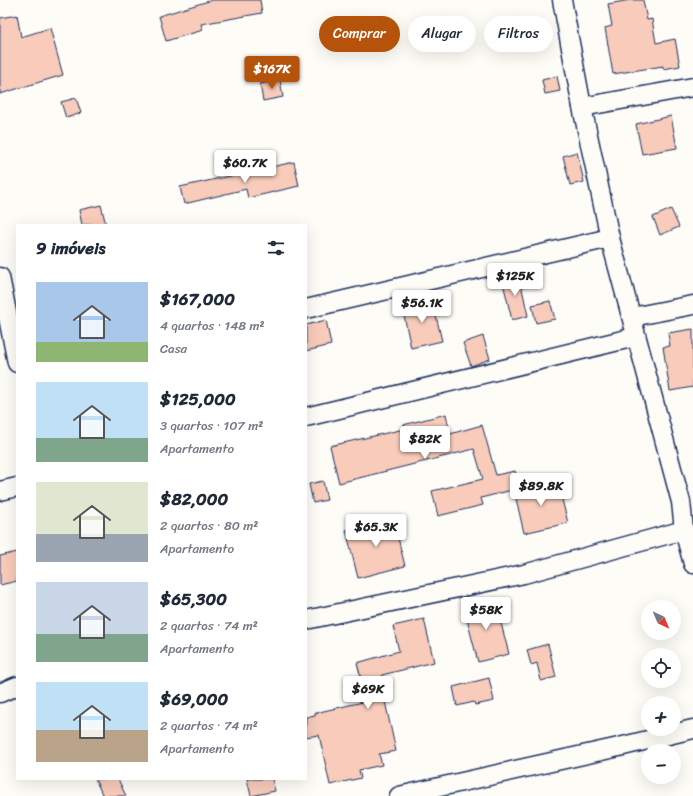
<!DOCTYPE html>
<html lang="pt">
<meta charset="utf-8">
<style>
:root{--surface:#fff;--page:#f2f2f3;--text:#1f2937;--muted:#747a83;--accent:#b45309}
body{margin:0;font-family:Sriracha,sans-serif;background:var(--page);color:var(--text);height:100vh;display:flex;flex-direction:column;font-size:15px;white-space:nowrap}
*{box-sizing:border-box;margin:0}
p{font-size:13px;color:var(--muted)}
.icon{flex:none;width:22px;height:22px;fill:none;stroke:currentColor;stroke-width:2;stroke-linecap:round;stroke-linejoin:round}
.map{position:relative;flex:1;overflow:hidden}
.details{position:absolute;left:16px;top:224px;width:291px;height:556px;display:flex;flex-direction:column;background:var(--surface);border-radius:0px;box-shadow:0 4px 16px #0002}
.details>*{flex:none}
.hud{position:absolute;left:319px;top:16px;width:314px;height:36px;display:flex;gap:8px}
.needle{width:26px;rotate:136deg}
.buttons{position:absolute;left:641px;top:600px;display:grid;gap:8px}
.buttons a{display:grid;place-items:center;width:40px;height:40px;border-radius:50%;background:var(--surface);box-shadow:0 4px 16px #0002;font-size:20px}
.price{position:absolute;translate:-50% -34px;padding:0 9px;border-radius:4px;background:#fff;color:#222;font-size:13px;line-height:26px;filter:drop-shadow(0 1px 2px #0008)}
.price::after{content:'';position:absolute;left:50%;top:24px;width:12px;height:9px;margin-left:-6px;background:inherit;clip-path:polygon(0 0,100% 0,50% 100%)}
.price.selected{background:var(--accent);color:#fff}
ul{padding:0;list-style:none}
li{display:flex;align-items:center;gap:12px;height:100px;padding:0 20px}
li span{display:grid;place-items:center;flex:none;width:112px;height:80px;border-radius:0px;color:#555}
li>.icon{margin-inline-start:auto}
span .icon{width:48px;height:48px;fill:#fffc;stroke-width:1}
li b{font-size:17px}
h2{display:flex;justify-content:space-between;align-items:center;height:48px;padding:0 20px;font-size:17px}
.pill{padding:0 14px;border-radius:18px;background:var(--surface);box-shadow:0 4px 16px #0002;font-size:14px;line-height:36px}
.pill.selected{background:var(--accent);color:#fff}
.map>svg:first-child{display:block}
.building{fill:#f8cbba;stroke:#1b2f5e}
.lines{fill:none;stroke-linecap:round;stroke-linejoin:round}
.street-casing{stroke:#1b2f5e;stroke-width:21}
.street{stroke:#fdfcf7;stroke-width:18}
</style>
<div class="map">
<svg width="693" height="796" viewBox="0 0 693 796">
<rect width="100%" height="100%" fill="#fdfcf7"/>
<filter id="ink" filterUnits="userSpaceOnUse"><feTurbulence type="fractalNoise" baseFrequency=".025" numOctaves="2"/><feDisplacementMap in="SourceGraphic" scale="8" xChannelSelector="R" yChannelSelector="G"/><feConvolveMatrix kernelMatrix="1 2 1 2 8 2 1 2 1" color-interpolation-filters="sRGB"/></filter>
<g filter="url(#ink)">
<g class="building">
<path d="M 212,0 L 260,0 L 262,13 L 201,24 L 203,30 L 166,41 L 159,16 Z"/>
<path d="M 630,0 L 643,0 L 647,20 L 652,19 L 656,43 L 675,39 L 680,66 L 663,69 L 663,66 L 613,74 L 605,28 L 612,26 L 608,4 Z"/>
<path d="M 17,15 L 21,37 L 50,28 L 63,75 L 0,94 L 0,18 Z"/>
<path d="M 557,76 L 560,91 L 545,94 L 542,80 Z"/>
<path d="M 280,80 L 283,97 L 263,101 L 260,84 Z"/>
<path d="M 76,98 L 81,113 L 66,118 L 61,102 Z"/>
<path d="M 671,116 L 677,148 L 642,154 L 636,124 Z"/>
<path d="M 577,152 L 584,182 L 570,185 L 563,156 Z"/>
<path d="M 294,162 L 299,186 L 248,198 L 246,189 L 184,204 L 180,187 Z"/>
<path d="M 101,205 L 106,225 L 82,225 L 79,210 Z"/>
<path d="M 671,209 L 679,227 L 660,235 L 653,217 Z"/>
<path d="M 519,275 L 528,316 L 512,320 L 502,279 Z"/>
<path d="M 432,299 L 442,341 L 411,348 L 402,306 Z"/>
<path d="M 550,301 L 555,319 L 536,323 L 532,305 Z"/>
<path d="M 326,320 L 331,345 L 306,351 L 306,325 Z"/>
<path d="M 693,329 L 693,387 L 670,391 L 663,347 L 670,346 L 668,333 Z"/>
<path d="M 483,336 L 490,359 L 471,366 L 463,343 Z"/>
<path d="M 446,414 L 450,434 L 482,425 L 496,475 L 515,471 L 520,488 L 481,498 L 483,505 L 438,516 L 432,491 L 483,479 L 474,449 L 339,483 L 330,446 L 404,429 L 403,425 Z"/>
<path d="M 557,480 L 568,523 L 524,533 L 514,490 Z"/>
<path d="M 323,481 L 327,500 L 313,503 L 309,484 Z"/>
<path d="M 393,518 L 405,566 L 358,578 L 346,530 Z"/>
<path d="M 17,552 L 17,581 L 0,585 L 0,556 Z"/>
<path d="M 495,600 L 509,654 L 478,662 L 464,608 Z"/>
<path d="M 424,619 L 434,662 L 382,675 L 388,696 L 384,697 L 396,751 L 379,754 L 382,765 L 359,770 L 361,778 L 330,785 L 319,735 L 306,737 L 306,717 L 315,715 L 315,713 L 367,701 L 357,663 L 399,651 L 393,626 Z"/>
<path d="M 548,644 L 556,677 L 541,681 L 537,663 L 531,665 L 527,650 Z"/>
<path d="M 489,678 L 494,701 L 475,705 L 474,702 L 457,706 L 453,687 Z"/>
<path d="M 95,779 L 118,779 L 126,796 L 103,796 Z"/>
<path d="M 247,779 L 272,779 L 275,791 L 251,796 Z"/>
</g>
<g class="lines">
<g class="street-casing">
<g id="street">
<path d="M 562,0 L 582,107 L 610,238 L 681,502 L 684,530 L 693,564"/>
<path d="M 582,107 L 693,87"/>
<path d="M 0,277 L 17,363"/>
<path d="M 306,309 L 610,238"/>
<path d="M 632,317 L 693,305"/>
<path d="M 306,417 L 635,337"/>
<path d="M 0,491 L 17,487"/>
<path d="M 306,620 L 524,574 L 684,530"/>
<path d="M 0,693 L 17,686"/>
<path d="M 399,796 L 619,747 L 693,729"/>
</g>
</g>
<use href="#street" class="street"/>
</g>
</g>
</svg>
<div class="buttons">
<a><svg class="needle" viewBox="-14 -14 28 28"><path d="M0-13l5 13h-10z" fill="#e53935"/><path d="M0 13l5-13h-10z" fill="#747a83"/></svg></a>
<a><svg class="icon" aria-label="locate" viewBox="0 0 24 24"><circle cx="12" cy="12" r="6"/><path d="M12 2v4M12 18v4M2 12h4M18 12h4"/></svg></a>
<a>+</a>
<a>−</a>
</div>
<b class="price selected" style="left:272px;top:90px">$167K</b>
<b class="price" style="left:245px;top:184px">$60.7K</b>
<b class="price" style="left:515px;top:297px">$125K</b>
<b class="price" style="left:422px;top:324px">$56.1K</b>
<b class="price" style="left:425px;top:460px">$82K</b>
<b class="price" style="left:541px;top:507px">$89.8K</b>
<b class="price" style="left:376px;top:548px">$65.3K</b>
<b class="price" style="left:486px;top:631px">$58K</b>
<b class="price" style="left:368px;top:710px">$69K</b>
<div class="hud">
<a class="pill selected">Comprar</a>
<a class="pill">Alugar</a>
<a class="pill">Filtros</a>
</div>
<section class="details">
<h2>9 imóveis<svg class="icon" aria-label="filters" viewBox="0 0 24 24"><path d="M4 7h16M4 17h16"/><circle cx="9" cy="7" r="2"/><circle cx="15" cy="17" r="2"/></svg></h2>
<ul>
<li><span style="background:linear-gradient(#a9c7e8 75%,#8fb573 0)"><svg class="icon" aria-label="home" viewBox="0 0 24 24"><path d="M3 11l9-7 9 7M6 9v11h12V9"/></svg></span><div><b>$167,000</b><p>4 quartos · 148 m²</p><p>Casa</p></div></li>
<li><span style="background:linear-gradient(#bfe0f5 70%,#7fa58c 0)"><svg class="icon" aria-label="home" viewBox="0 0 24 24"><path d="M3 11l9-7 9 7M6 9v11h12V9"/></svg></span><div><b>$125,000</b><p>3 quartos · 107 m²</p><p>Apartamento</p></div></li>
<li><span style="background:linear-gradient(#dfe7d0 65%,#9aa5b1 0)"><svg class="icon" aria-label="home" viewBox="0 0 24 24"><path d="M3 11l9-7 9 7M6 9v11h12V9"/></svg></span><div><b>$82,000</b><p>2 quartos · 80 m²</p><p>Apartamento</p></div></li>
<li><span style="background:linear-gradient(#c9d6e8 65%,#7fa58c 0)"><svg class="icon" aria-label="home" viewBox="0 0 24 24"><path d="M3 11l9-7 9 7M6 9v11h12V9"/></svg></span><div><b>$65,300</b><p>2 quartos · 74 m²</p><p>Apartamento</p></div></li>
<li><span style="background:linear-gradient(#bfe0f5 60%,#b9a48a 0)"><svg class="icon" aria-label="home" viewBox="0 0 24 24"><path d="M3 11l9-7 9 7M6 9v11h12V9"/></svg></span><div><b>$69,000</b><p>2 quartos · 74 m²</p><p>Apartamento</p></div></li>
</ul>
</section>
</div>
